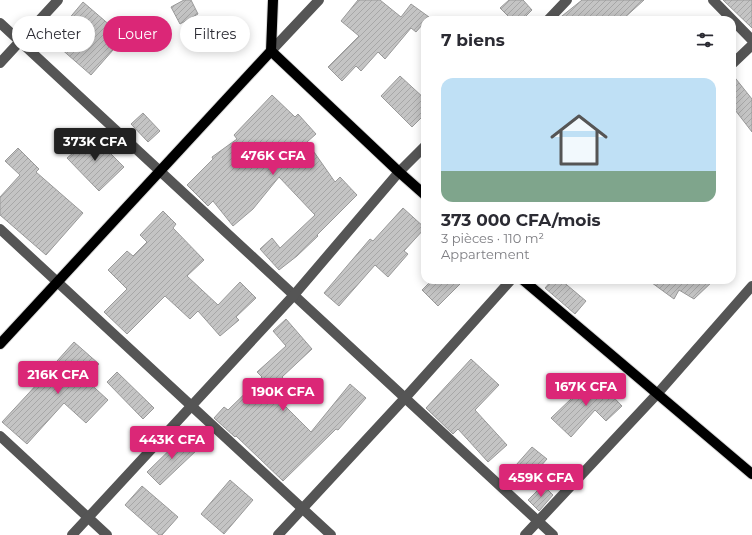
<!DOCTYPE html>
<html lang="fr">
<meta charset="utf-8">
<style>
:root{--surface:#fff;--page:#f7f7f7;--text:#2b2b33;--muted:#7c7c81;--accent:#db2777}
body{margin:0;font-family:Montserrat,sans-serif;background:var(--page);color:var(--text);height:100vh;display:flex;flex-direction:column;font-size:15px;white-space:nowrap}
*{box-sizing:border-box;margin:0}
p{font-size:13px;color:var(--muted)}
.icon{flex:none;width:22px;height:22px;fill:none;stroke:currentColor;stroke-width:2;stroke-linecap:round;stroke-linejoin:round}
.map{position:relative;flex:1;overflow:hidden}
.panel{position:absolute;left:421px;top:16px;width:315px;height:268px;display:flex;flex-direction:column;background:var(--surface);border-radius:12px;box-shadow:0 2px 10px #0003}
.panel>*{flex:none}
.hud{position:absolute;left:12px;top:16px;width:349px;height:36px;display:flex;gap:8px}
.price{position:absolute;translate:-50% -34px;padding:0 9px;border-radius:4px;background:var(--accent);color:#fff;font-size:13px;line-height:26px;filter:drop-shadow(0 1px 2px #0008)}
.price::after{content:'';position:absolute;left:50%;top:24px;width:12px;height:9px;margin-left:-6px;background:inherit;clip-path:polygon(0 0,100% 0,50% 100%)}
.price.selected{background:#222;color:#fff}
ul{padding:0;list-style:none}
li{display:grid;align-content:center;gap:8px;height:212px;padding:0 20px}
li span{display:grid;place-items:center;height:124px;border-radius:12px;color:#555}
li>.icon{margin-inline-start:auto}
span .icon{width:72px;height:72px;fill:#fffc;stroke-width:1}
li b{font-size:17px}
h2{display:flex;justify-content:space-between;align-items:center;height:48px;padding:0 20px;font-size:17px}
.pill{padding:0 14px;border-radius:18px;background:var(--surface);box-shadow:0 2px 10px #0003;font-size:14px;line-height:36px}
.pill.selected{background:var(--accent);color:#fff}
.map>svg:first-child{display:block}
.building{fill:url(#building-hatch);stroke:#999}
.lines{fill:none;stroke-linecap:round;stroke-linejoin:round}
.major-casing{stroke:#dbdbdb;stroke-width:12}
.minor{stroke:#555;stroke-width:10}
.major{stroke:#000;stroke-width:10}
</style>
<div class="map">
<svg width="752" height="535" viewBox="0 0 752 535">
<defs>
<pattern id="building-hatch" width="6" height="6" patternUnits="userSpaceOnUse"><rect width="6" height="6" fill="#c4c4c4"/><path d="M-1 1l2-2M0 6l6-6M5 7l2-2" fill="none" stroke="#a7a7a7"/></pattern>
</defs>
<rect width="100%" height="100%" fill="#fff"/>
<g class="building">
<path d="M 184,0 L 191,0 L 198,14 L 180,24 L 171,7 Z"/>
<path d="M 358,0 L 380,0 L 401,17 L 411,4 L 429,17 L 416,32 L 411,28 L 385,59 L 378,52 L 361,71 L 356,66 L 342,81 L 328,67 L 359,36 L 341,21 Z"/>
<path d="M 509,0 L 523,0 L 532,10 L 522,20 L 512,20 L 500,8 Z"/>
<path d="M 582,0 L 644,0 L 622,20 L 557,20 Z"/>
<path d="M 723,0 L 752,0 L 752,28 Z"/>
<path d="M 83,2 L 112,27 L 115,22 L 128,33 L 91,75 L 51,40 Z"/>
<path d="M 732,74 L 752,99 L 752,132 L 732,106 Z"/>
<path d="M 400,76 L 425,99 L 425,114 L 412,127 L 381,96 Z"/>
<path d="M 272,95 L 295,117 L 298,114 L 316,134 L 307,142 L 335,182 L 340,177 L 357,195 L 317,235 L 318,236 L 297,256 L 279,270 L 260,249 L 272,238 L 280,248 L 315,215 L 279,177 L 253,209 L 233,226 L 213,201 L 208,206 L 187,185 L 213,159 L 212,157 L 237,139 L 234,135 Z"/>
<path d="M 143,113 L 160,131 L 148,142 L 131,124 Z"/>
<path d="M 91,134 L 124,167 L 99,191 L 67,158 L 79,148 L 77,146 Z"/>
<path d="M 18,148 L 39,169 L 36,172 L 83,213 L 46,255 L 0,215 L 0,197 L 20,175 L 5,161 Z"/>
<path d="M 403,208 L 425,228 L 404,251 L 408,254 L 388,277 L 375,265 L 339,306 L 324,293 L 370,239 L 373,241 Z"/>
<path d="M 163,211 L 176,224 L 173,228 L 204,260 L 187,276 L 218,305 L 240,282 L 256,298 L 236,317 L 239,320 L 220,336 L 198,311 L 190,319 L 165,296 L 127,334 L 104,312 L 127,289 L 108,270 L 127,251 L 133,256 L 147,242 L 140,235 Z"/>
<path d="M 432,280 L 464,280 L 438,306 L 422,290 Z"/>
<path d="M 552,280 L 561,280 L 586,301 L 575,314 L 545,288 Z"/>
<path d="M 648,280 L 714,280 L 694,299 L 679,290 L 674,299 Z"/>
<path d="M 286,319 L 312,349 L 282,377 L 294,390 L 281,402 L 311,432 L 350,384 L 366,398 L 338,430 L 336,429 L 283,481 L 236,436 L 235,437 L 214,418 L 224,407 L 228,410 L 262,377 L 257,372 L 286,346 L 273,331 Z"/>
<path d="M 74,342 L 99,364 L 85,379 L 108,400 L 86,423 L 64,403 L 27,444 L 2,422 L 40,381 L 38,380 L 48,368 L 49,370 Z"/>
<path d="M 471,359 L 499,385 L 475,410 L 507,445 L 488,462 L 458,429 L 453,434 L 426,408 Z"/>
<path d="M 117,372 L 154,408 L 143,419 L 107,382 Z"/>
<path d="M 594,377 L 622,406 L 606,421 L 595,410 L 571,437 L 551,418 Z"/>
<path d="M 184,436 L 198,449 L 160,485 L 147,472 Z"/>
<path d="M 532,447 L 547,459 L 530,478 L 516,465 Z"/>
<path d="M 230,480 L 253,500 L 224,534 L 201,514 Z"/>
<path d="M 543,485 L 553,495 L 539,511 L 528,500 Z"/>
<path d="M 142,486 L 178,517 L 162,535 L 159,535 L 125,505 Z"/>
</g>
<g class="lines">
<g class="major-casing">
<g id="major">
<path d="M 271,51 L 399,172 L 425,195"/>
<path d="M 523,280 L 752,474"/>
<path d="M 0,344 L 271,51 L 273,0"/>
</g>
</g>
<g class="minor">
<path d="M 713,0 L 752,40"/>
<path d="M 548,20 L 567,0"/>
<path d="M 0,23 L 553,535"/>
<path d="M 271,51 L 319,0"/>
<path d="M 0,63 L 58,0"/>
<path d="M 732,64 L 752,45"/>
<path d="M 0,229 L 331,535"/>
<path d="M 0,436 L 107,535"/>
<path d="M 72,535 L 294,295 L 399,172 L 425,146"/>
<path d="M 278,535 L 405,398 L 511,280"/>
<path d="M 525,535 L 658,393 L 752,286"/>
</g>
<use href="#major" class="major"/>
</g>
</svg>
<b class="price selected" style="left:95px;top:162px">373K CFA</b>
<b class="price" style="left:273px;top:176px">476K CFA</b>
<b class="price" style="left:58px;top:395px">216K CFA</b>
<b class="price" style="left:586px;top:407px">167K CFA</b>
<b class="price" style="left:283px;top:412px">190K CFA</b>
<b class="price" style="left:172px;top:460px">443K CFA</b>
<b class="price" style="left:541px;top:498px">459K CFA</b>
<div class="hud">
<a class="pill">Acheter</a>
<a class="pill selected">Louer</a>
<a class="pill">Filtres</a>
</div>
<section class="panel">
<h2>7 biens<svg class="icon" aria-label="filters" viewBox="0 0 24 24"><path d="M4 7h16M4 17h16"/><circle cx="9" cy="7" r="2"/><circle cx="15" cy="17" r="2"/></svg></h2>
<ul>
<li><span style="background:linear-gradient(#bfe0f5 75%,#7fa58c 0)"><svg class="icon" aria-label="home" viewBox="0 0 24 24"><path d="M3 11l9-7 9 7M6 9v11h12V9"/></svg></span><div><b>373 000 CFA/mois</b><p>3 pièces · 110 m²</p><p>Appartement</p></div></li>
</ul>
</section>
</div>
